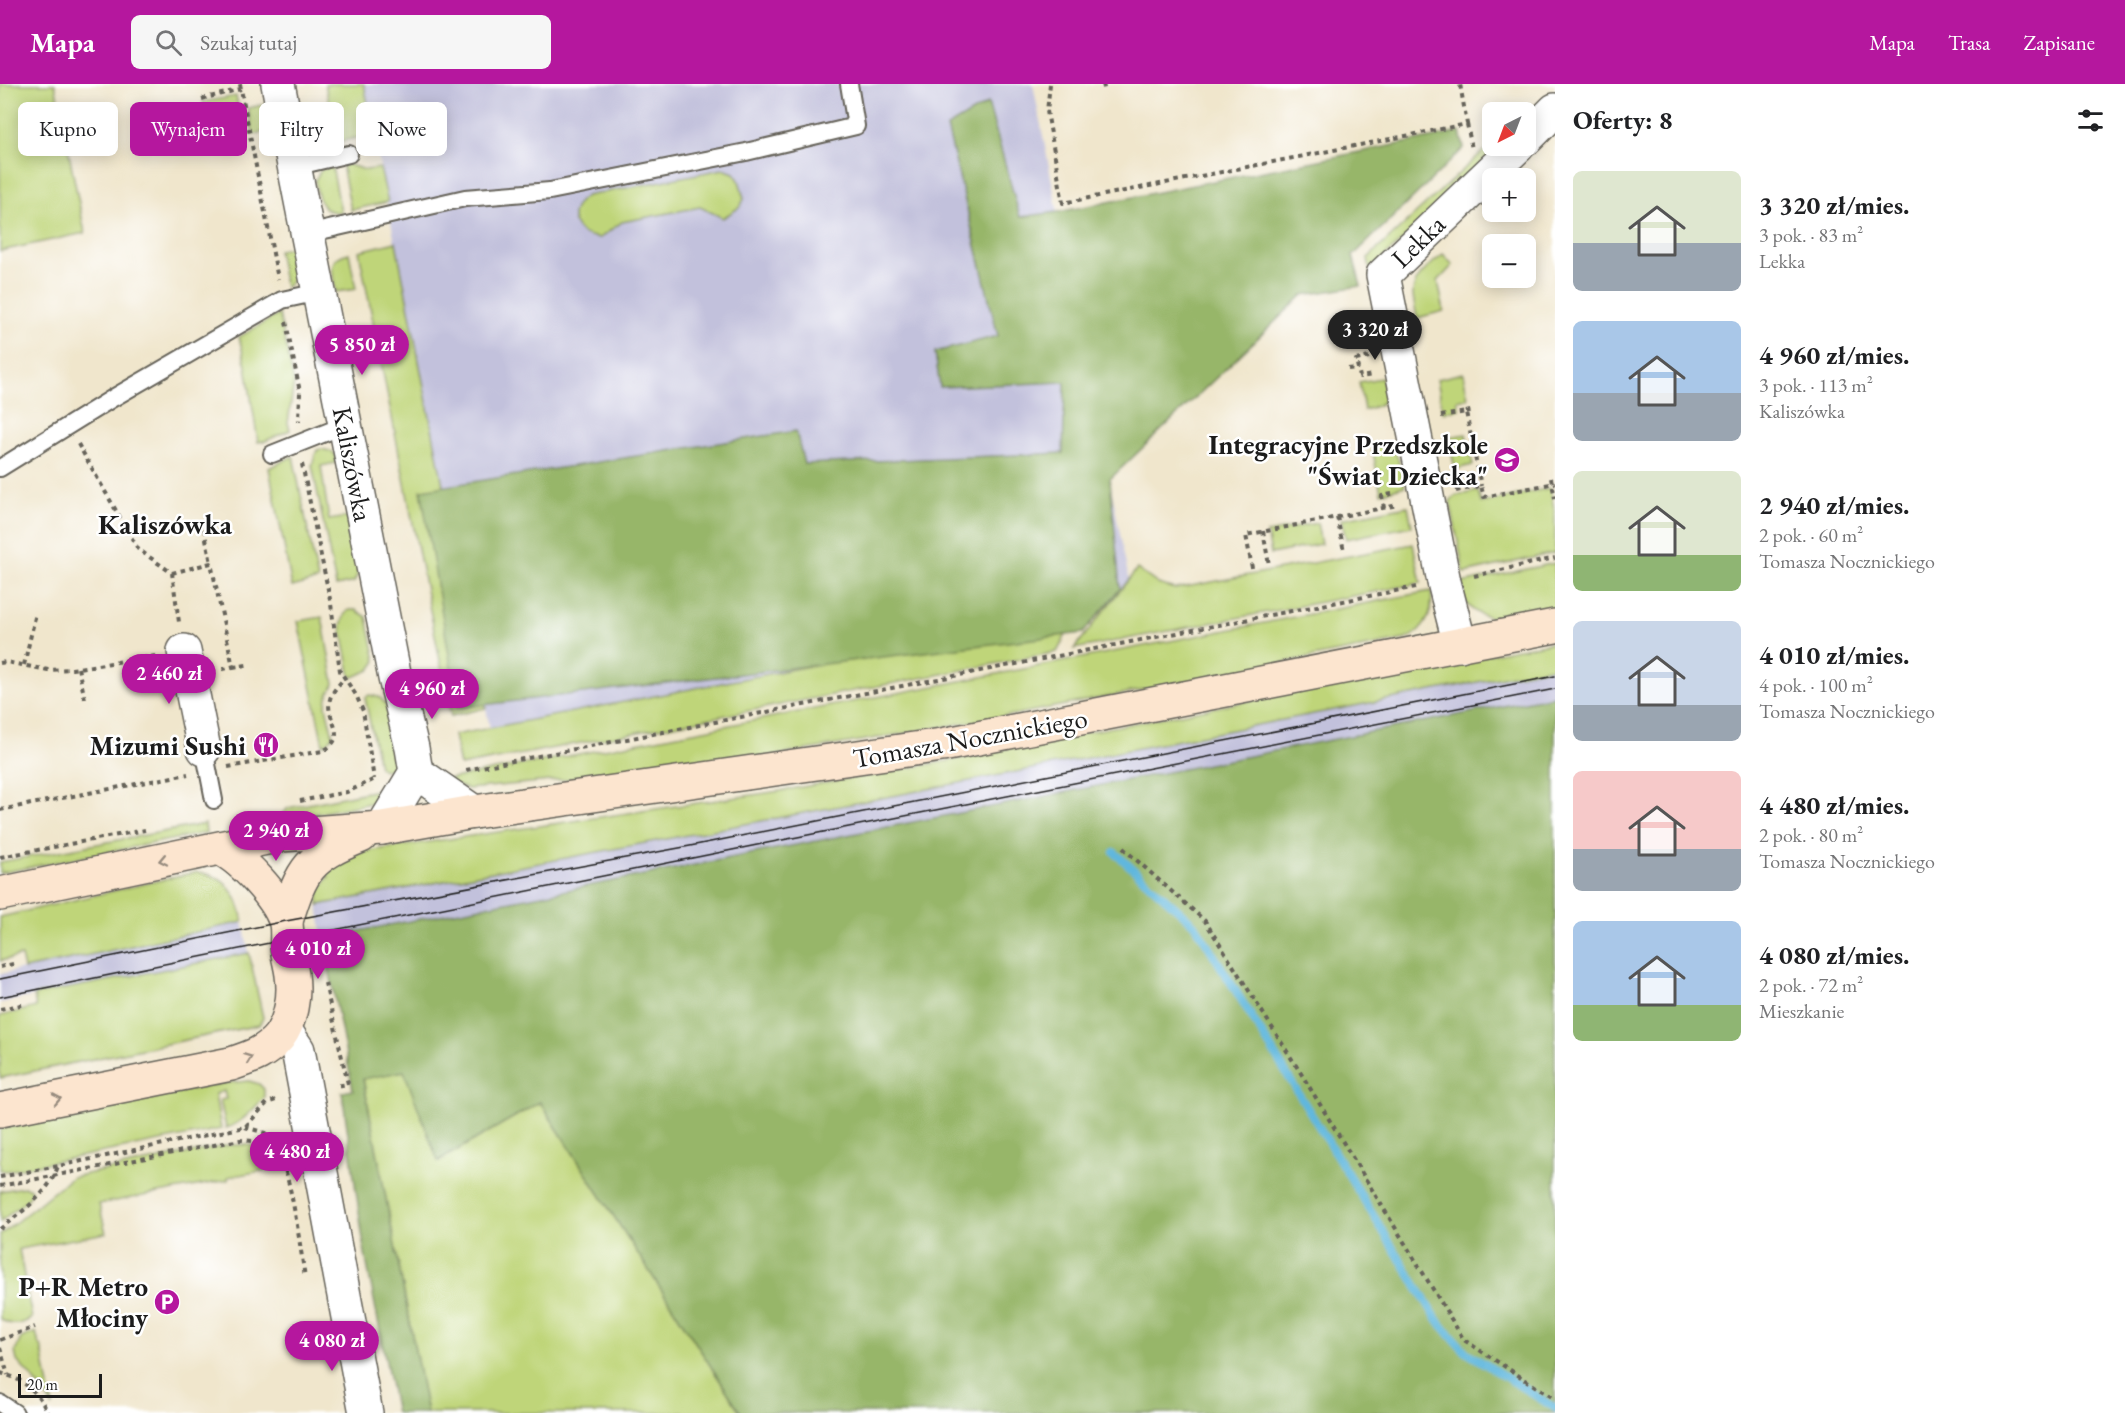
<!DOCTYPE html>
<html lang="pl">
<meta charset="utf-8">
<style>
:root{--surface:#fff;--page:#f6f6f6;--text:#202124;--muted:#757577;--accent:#b5179e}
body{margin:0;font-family:"EB Garamond",serif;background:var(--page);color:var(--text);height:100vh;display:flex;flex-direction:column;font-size:22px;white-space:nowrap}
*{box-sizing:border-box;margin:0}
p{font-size:20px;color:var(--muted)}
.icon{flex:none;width:33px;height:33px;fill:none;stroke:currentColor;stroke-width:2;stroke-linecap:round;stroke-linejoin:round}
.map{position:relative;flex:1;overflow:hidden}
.drawer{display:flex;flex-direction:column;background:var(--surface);width:570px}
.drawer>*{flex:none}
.guide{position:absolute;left:18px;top:18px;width:570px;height:54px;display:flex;gap:12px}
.needle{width:39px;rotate:222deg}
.fabs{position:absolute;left:1482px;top:18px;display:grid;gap:12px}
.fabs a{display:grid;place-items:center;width:54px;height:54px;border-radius:9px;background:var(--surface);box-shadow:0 3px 15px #0003;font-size:30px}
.scale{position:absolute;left:18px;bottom:15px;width:84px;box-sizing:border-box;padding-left:6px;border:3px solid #1c1c1c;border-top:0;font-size:16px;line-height:21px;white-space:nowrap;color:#1c1c1c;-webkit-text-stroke:4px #fff;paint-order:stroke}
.price{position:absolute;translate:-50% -51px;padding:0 14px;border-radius:21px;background:var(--accent);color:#fff;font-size:20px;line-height:39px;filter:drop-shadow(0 2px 3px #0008)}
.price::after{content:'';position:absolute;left:50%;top:36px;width:18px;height:14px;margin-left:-9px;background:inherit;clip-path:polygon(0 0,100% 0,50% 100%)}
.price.selected{background:#222;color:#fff}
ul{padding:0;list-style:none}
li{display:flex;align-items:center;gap:18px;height:150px;padding:0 18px}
li span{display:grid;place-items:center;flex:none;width:168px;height:120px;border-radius:9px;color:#555}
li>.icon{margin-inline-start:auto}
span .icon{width:72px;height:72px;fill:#fffc;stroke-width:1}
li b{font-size:26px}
h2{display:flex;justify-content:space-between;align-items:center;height:72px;padding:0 18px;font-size:26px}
.chip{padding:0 21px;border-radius:9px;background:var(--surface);box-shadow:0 3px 15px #0003;font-size:21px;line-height:54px}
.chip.selected{background:var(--accent);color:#fff}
header{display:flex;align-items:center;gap:36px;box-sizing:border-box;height:84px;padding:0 30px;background:var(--accent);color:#fff}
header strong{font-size:28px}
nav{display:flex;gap:33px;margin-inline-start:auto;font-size:21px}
.search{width:420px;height:54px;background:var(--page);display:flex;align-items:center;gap:15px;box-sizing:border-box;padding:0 21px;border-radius:9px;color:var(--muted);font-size:22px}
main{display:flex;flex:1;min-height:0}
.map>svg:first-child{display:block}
.industrial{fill:#c2c1dc}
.green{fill:#bfd579;stroke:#6e784a;stroke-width:1.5}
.forest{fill:#97b669;stroke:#5a6942;stroke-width:1.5}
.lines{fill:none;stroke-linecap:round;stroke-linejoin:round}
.stream{stroke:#61b7dd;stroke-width:8}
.lane-casing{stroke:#66635a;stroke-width:20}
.street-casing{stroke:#66635a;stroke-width:36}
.secondary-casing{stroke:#66635a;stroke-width:36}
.path{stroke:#66635a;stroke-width:4;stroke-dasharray:4.5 4.5;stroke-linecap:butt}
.lane{stroke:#fff;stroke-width:16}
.street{stroke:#fff;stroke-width:33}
.secondary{stroke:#fce5cf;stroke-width:33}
.tram{stroke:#1c1c1c;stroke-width:1.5}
.oneway{stroke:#978b7e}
.labels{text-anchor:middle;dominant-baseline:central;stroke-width:5;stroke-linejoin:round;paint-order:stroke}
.street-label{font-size:27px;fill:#1c1c1c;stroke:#fff}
.poi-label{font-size:27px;font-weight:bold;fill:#1c1c1c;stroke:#fff;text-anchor:end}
.neighbourhood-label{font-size:28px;font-weight:bold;fill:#1c1c1c;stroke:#fff}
</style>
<header>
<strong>Mapa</strong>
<div class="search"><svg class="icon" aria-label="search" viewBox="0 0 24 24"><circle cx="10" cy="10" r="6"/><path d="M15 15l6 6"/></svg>Szukaj tutaj</div>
<nav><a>Mapa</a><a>Trasa</a><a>Zapisane</a></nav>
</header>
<main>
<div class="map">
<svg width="1555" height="1329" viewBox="0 0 1555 1329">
<rect width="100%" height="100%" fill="#fff"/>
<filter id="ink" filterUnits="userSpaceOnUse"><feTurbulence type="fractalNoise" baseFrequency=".0167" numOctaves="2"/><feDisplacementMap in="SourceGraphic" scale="12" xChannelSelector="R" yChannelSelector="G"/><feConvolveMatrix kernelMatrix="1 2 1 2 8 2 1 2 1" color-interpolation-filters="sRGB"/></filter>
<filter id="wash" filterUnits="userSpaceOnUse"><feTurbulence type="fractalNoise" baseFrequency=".008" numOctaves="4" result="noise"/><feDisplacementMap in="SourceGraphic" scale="24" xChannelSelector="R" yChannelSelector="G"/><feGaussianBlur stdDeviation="1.35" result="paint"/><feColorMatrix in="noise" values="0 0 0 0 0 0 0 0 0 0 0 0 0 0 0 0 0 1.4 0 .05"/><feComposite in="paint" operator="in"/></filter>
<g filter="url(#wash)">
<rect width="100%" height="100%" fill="#f0e6cc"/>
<g class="industrial">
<path d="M 364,0 L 1033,0 L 1133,517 L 490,645 Z"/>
<path d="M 1555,583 L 1555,612 L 323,854 L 318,821 L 872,716 Z"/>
<path d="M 243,838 L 249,869 L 0,919 L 0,890 Z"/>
</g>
<g class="green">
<path d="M 0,0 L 55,0 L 85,149 L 0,167 Z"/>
<path d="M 325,0 L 364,0 L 374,50 L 337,58 Z"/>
<path d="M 236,12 L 243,46 L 209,53 L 203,18 Z"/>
<path d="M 268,20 C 269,34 273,50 253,50 L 248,24 Z"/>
<path d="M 321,28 L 329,65 L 317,67 L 308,61 L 302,32 Z"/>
<path d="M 1492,59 L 1492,62 L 1505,62 L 1370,186 L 1368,174 Z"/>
<path d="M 346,80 L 366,86 L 380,84 L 388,118 L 351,126 L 342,81 Z"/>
<path d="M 332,82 L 341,128 C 319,130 318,113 315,96 L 321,86 Z"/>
<path d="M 723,85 L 734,89 L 739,96 L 744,115 L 740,123 L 723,134 L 700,123 L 622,138 L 600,154 C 594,153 586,152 581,148 C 567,136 573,121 586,112 Z"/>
<path d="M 396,158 L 486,624 L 451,632 L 359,167 Z"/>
<path d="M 296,163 C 299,178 298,194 285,204 L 278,166 Z"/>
<path d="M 349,169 L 356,205 L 336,208 C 333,190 325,174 349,169 Z"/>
<path d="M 1443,170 L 1453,181 L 1438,197 L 1444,227 L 1417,234 C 1416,226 1413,217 1413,209 C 1413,193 1432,180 1443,170 Z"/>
<path d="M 279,230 L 294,298 L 288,339 L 290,346 L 263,358 L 263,357 L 258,358 L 246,282 L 239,253 Z"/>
<path d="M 1463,289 L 1468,314 L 1457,316 L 1459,325 L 1443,328 L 1437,295 Z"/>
<path d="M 1381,294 C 1387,317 1389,319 1364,326 L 1359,298 Z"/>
<path d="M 1466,350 L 1473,381 L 1455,385 L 1448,353 Z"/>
<path d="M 1383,362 L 1393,365 L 1397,371 L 1405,402 L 1381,409 L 1372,363 Z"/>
<path d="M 322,365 L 333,368 L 336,372 L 336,379 L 321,382 L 329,436 L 348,433 L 359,487 L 354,498 L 336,502 L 312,381 L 317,366 Z"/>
<path d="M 293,372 L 318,496 L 292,503 L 269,384 Z"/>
<path d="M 1550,404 L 1555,430 L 1555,469 L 1464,489 L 1450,417 L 1455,412 L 1478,407 L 1481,419 Z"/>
<path d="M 1408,422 L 1412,442 L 1346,455 L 1341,435 Z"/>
<path d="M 1317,439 L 1321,460 L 1271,470 L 1267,449 Z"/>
<path d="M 1413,460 L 1421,499 L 1074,565 L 1137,485 L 1158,500 L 1175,505 Z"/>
<path d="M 1555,479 L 1555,525 C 1529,530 1489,545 1468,521 C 1463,515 1460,507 1457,500 Z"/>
<path d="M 1431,507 C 1434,527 1426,547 1406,555 L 1018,630 L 724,680 L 468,705 L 443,696 Z"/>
<path d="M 349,526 L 356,526 L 367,533 L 376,577 L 370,586 L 351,594 L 341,542 L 345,529 Z"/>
<path d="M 1077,530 L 1057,568 L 460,682 L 454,651 Z"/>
<path d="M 322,533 L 334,600 L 327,613 L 326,622 L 333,652 L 329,657 L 323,661 L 298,537 Z"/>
<path d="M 1555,558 L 1555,583 L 872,716 L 318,821 L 319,807 L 329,793 L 324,789 L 360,768 L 780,707 L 958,675 L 1061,653 Z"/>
<path d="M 369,611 L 379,613 L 386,620 L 398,684 L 384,686 L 379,683 L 365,614 Z"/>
<path d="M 393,703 L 381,717 L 283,736 L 282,730 L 288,724 Z"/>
<path d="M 205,740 L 206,749 L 0,789 L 0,778 Z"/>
<path d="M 196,788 C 227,792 238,809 243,838 L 24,885 L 21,872 L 0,877 L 0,833 Z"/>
<path d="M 249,869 L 263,934 L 259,941 L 0,994 L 0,932 L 36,923 L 34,911 Z"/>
<path d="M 405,987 L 439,1077 L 540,1018 L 741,1329 L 427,1329 L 363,994 Z"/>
<path d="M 249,997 L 259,1000 L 264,1005 L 264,1014 C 253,1025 242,1039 226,1044 L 220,1016 L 226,1015 L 224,1007 L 215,1010 L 221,1045 L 7,1087 L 0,1086 L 0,1045 L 225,999 Z"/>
<path d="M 229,1061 C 253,1061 269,1057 277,1084 L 228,1093 L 228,1096 L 218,1098 L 99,1120 L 106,1149 L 19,1165 L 32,1234 C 20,1241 13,1243 0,1235 L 0,1151 L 72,1093 Z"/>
<path d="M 24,1103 L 29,1104 L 31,1107 L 29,1114 L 0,1138 L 0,1107 Z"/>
<path d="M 36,1248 L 39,1261 L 41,1261 L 53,1323 L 41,1304 L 17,1277 L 15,1268 L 21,1254 Z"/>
</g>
<g class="forest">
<path d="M 988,19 L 1020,133 L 1058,128 L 1460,48 L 1464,64 L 1353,172 L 1361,202 L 1303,211 L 1110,395 L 1120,505 L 1083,549 L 458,624 L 421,406 L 796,347 L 804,380 L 1063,369 L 1065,298 L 940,303 L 935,268 L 998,252 L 947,43 Z"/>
<path d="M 1555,612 L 1555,1329 L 741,1329 L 540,1018 L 438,1077 L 404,987 L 363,995 L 427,1329 L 396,1329 L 365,1170 L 342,1008 L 353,1006 L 323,854 Z"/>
</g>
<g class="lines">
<path class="stream" d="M 1114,768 L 1196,842 L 1438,1237 L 1466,1268 L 1555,1324"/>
</g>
</g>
<g filter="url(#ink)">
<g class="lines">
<g class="lane-casing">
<g id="lane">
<path d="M 294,83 L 349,70"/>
<path d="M 307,150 L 465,114 L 550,107 L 746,68 L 856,42 L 849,0"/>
<path d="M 272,370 L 345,341"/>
<path d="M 0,384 L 113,314 L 282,216 L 319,208"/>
<path d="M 204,665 L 214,716"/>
<path d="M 0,1319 L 15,1329"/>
</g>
</g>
<g class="street-casing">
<g id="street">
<path d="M 278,0 L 395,594 L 412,664 L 416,688 L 382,744"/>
<path d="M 1526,55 L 1555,26"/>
<path d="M 1460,561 L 1444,498 L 1383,191 L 1518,62"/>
<path d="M 184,567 L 204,665"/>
<path d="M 416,688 L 474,728"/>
<path d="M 284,945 L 298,966 L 366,1329"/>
</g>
</g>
<g class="secondary-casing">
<g id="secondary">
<path d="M 0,810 L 281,751 L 382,744 L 474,728 L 942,661 L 1555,542"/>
<path d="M 286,837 C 302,784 309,773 361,752"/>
<path d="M 0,1026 L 231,980 C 249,974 266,969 279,953 C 291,937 295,911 292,891 C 291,882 288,873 287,863 C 286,855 288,844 285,836 C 277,813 242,775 221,765"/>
</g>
</g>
<g class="path">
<path d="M 240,0 L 278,195"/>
<path d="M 1050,0 L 1047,27 L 1063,119 L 1467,40 L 1460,0"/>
<path d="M 1103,0 L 1105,8"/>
<path d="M 202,15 L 241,5"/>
<path d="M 1467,40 L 1472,65"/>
<path d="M 286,238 L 300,308 L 299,337"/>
<path d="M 1369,273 L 1356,276 L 1360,293 L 1373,291"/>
<path d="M 1348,285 L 1358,284"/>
<path d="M 1466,328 L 1474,326"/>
<path d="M 1441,332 L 1466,328 L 1481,402"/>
<path d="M 78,360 L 138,465 L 172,489 L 179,538"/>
<path d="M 302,380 L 331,520 L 340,587 L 356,611 L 363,627 L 374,695"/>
<path d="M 1551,394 L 1555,414"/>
<path d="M 1456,407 L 1481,402 L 1484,413 L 1555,399"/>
<path d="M 1384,424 L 1382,412 L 1396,409"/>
<path d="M 1337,433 L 1344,467"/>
<path d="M 204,445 L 211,479"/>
<path d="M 1263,447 L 1269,481"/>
<path d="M 1252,484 L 1246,451 L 1398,421"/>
<path d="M 172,489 L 211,479 L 233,583 L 219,586"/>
<path d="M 1474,492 L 1555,474"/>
<path d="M 0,579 L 6,578 L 48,586 L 72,585 L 156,572"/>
<path d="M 24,581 L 36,529"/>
<path d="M 233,583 L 247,581"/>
<path d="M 78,584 L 85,615"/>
<path d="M 228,683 L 323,667 C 351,651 324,636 330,615 C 332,607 340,600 344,594"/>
<path d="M 466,686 L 1416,503"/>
<path d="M 300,717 L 347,708 L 375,695"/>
<path d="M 0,726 L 188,690"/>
<path d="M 1123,764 L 1205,837 L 1302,991 L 1464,1256 L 1555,1315"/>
<path d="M 0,773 L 145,746"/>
<path d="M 0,883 L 17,879"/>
<path d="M 325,899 L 348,1000 L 336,1002"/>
<path d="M 0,925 L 26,920"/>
<path d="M 245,1043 L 266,1049 L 285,1060"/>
<path d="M 0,1093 L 58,1082"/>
<path d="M 0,1102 L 240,1056 C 251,1057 267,1057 276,1066 C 290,1080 301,1169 305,1193"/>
<path d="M 0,1145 C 22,1127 49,1110 58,1082 L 245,1043 L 267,1019 L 276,1016"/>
<path d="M 0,1256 L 35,1243"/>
<path d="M 0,1264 L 8,1291"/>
<path d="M 0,1289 C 22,1294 39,1308 48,1329"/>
</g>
<use href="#lane" class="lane"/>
<use href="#street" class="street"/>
<use href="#secondary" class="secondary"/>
<g class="tram">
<path d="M 0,895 L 286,837 L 690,762 L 1555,592"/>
<path d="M 0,913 L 767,759 L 1555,605"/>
</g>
</g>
<defs><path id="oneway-chevron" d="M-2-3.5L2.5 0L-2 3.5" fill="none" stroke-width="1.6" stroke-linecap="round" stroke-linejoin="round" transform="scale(1.5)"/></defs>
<g class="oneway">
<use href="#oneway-chevron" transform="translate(163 776) rotate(168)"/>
<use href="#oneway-chevron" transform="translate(248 974) rotate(-21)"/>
<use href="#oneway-chevron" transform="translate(57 1015) rotate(-11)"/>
</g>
</g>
<defs>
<g id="school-disc" transform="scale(1.35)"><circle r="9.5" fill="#b5179e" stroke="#fff"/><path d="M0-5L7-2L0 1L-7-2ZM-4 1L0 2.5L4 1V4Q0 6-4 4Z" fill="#fff"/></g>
<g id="restaurant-disc" transform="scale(1.35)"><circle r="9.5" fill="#b5179e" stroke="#fff"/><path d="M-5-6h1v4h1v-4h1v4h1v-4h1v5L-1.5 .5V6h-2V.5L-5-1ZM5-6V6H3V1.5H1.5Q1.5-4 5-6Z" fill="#fff"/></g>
<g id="parking-disc" transform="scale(1.35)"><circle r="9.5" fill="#b5179e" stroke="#fff"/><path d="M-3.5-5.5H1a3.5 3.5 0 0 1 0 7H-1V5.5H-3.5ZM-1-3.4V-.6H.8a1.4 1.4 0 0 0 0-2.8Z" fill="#fff"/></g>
</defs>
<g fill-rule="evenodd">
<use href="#school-disc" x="1507" y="376"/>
<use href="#restaurant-disc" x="266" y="661"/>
<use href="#parking-disc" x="167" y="1218"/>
</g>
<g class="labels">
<g class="street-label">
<text transform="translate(1418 157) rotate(-44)">Lekka</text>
<text transform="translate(353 380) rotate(79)">Kaliszówka</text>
<text transform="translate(970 654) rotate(-10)">Tomasza Nocznickiego</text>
</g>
<g class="poi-label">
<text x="1488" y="360">Integracyjne Przedszkole<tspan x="1488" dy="31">"Świat Dziecka"</tspan></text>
<text x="246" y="661">Mizumi Sushi</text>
<text x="148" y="1202">P+R Metro<tspan x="148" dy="31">Młociny</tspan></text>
</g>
<g class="neighbourhood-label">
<text x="165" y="440">Kaliszówka</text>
</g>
</g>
</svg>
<div class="fabs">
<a><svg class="needle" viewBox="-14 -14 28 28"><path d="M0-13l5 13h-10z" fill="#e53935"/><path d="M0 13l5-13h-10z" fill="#757577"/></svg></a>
<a>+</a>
<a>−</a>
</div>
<div class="scale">20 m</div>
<b class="price selected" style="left:1375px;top:277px">3 320 zł</b>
<b class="price" style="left:362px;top:292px">5 850 zł</b>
<b class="price" style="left:169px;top:621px">2 460 zł</b>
<b class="price" style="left:432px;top:636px">4 960 zł</b>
<b class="price" style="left:276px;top:778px">2 940 zł</b>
<b class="price" style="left:318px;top:896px">4 010 zł</b>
<b class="price" style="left:297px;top:1099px">4 480 zł</b>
<b class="price" style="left:332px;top:1288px">4 080 zł</b>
<div class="guide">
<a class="chip">Kupno</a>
<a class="chip selected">Wynajem</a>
<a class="chip">Filtry</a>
<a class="chip">Nowe</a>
</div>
</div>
<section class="drawer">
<h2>Oferty: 8<svg class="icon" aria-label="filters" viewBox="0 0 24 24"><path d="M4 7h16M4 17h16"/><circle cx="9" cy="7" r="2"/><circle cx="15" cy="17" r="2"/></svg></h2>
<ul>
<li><span style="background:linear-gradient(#dfe7d0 60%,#9aa5b1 0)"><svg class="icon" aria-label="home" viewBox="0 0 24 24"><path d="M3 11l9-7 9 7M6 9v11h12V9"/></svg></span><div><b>3 320 zł/mies.</b><p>3 pok. · 83 m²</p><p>Lekka</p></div></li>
<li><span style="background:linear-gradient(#a9c7e8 60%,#9aa5b1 0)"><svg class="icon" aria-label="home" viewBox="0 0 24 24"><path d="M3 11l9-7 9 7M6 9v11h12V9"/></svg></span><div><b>4 960 zł/mies.</b><p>3 pok. · 113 m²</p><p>Kaliszówka</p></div></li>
<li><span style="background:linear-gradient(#dfe7d0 70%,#8fb573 0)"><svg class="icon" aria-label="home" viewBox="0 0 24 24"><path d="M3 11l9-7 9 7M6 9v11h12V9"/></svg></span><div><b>2 940 zł/mies.</b><p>2 pok. · 60 m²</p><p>Tomasza Nocznickiego</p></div></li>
<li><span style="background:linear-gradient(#c9d6e8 70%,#9aa5b1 0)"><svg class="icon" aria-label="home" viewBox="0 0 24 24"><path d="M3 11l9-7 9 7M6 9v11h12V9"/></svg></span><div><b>4 010 zł/mies.</b><p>4 pok. · 100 m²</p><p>Tomasza Nocznickiego</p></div></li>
<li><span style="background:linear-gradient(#f6c9c9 65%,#9aa5b1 0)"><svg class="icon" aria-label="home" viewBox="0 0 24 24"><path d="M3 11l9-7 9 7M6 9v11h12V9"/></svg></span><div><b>4 480 zł/mies.</b><p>2 pok. · 80 m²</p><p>Tomasza Nocznickiego</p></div></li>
<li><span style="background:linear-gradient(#a9c7e8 70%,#8fb573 0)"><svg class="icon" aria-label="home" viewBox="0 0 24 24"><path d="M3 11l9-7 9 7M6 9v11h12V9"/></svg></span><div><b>4 080 zł/mies.</b><p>2 pok. · 72 m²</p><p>Mieszkanie</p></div></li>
</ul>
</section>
</main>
